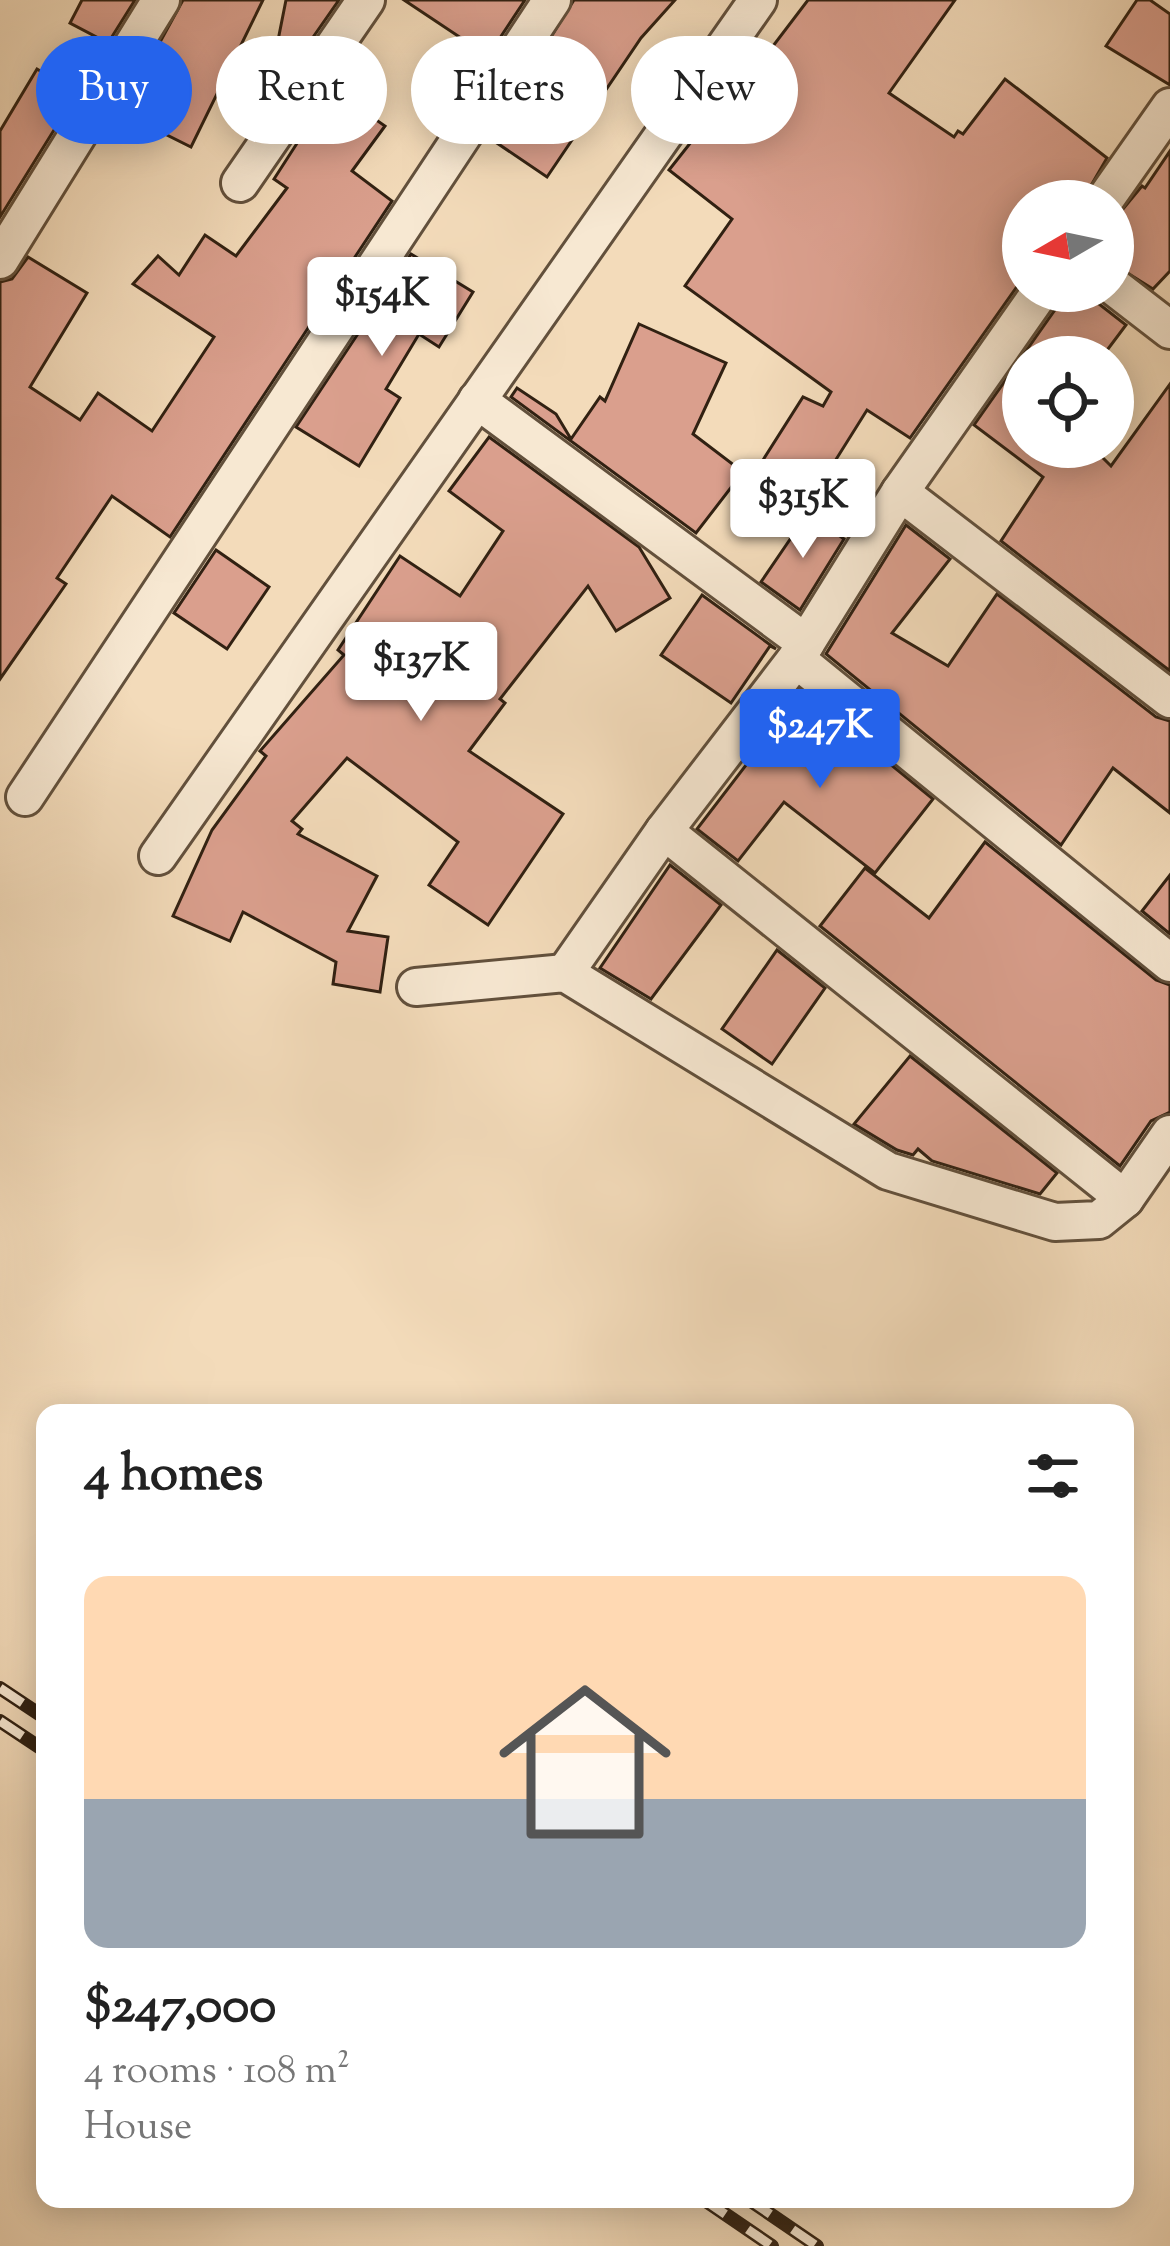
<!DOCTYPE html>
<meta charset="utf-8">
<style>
:root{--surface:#fff;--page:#f2f2f2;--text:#222;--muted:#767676;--accent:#2563eb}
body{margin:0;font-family:"Sorts Mill Goudy",serif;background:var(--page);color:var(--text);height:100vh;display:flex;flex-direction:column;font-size:45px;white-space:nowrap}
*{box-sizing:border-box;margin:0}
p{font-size:39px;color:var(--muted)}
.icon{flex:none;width:66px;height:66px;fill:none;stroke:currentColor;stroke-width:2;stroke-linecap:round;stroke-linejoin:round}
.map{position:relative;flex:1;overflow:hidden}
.side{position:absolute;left:36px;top:1404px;width:1098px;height:804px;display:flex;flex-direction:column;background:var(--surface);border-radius:24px;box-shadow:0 6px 30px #0003}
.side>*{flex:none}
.top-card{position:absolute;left:36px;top:36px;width:1098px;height:108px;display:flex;gap:24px}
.needle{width:78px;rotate:261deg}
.buttons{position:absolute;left:1002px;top:180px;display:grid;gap:24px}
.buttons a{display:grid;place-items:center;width:132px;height:132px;border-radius:50%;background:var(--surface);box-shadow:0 6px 30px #0003;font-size:60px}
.price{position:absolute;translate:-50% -102px;padding:0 27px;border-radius:12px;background:#fff;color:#222;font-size:39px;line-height:78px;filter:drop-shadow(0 3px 6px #0008)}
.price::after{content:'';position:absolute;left:50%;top:72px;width:36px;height:27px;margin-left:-18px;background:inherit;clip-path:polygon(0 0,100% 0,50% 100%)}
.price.on{background:var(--accent);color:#fff}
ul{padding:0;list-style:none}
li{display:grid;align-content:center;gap:24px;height:636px;padding:0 48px}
li span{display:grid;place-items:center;height:372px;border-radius:24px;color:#555}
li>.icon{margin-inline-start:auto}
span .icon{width:216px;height:216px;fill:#fffc;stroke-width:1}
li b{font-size:51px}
h2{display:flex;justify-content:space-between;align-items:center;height:144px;padding:0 48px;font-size:51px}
.chip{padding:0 42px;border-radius:54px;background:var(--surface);box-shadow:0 6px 30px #0003;font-size:42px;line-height:108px}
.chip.on{background:var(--accent);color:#fff}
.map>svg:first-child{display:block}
.building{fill:#da9f8d;stroke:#312112;stroke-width:3}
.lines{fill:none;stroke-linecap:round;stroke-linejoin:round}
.street-casing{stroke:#62503c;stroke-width:42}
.street{stroke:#f7e8d2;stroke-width:36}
.rail-casing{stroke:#312112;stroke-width:14}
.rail{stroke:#f7e8d2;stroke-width:9;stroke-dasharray:27;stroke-linecap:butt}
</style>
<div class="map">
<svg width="1170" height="2246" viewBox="0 0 1170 2246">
<rect width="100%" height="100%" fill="#f3dbba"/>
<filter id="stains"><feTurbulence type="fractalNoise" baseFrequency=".00167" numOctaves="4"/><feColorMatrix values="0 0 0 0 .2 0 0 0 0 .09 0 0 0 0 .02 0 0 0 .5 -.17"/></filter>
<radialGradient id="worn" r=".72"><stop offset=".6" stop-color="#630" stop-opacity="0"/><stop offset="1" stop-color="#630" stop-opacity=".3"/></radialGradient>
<g class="building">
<path d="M 82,0 L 135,0 L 108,43 L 70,23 Z"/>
<path d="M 183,0 L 263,0 L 191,147 L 129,116 L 153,66 L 148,64 Z"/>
<path d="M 286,0 L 339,0 L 265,106 Z"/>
<path d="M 404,0 L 525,0 L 488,56 Z"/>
<path d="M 574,0 L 675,0 L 641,38 L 547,177 L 488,137 Z"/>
<path d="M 808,0 L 955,0 L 889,93 L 954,137 L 958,131 L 963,134 L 1005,79 L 1107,158 L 1082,201 L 1023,201 L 1023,278 L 910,438 L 867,410 L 815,493 L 763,460 L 803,397 L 823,406 L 831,392 L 685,286 L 732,219 L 669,170 L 721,104 L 726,108 Z"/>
<path d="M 1137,0 L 1150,0 L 1170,14 L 1170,85 L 1106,46 Z"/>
<path d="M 37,69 L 77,93 L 0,217 L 0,131 Z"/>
<path d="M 332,89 L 385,126 L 352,171 L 392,201 L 170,537 L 112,496 L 57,578 L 66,584 L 0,679 L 0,282 L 12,279 L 28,257 L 87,293 L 30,387 L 80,420 L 98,393 L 152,431 L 214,337 L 133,284 L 158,256 L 179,275 L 205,235 L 236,256 L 287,188 L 274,179 Z"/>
<path d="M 1170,151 L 1170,271 L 1153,289 L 1113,264 L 1113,221 L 1142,186 L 1145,188 Z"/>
<path d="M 411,254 L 473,292 L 439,347 L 419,334 L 386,389 L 400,398 L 359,466 L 296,427 Z"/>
<path d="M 1063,291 L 1092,291 L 1099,304 L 1126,325 L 1102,357 L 1023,357 L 1023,447 L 1092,447 L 1111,466 L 1170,384 L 1170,671 L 1001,541 L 1043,477 L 974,425 L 1059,304 Z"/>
<path d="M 639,324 L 726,363 L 693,434 L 743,472 L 696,533 L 511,397 L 517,388 L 556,414 L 571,439 L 600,397 L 605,401 Z"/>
<path d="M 489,437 L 639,547 L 670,598 L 616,631 L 588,586 L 500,699 L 505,703 L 469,751 L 563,814 L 488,925 L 429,885 L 458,842 L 347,758 L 292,821 L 302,829 L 298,834 L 377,876 L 348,931 L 388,937 L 380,992 L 333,984 L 336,962 L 243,912 L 230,941 L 173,916 L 212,830 L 266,756 L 260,751 L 344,655 L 338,650 L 400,556 L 460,596 L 503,531 L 449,491 Z"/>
<path d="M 808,513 L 844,539 L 800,610 L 761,582 Z"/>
<path d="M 906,525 L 950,559 L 892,633 L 948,666 L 997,594 L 1156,717 L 1170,721 L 1170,813 L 1113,768 L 1061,845 L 826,654 Z"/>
<path d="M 216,550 L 269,587 L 227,649 L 174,613 Z"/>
<path d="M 702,595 L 776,649 L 770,646 L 731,703 L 661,655 Z"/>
<path d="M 809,698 L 933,799 L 875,873 L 784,802 L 738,861 L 697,829 L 766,739 L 772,745 Z"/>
<path d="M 985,842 L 1156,980 L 1170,985 L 1170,1112 L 1151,1121 L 1120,1166 L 820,926 L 865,868 L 929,918 Z"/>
<path d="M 670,865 L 721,905 L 651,999 L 600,968 Z"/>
<path d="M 1170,875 L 1170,934 L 1142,911 Z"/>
<path d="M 777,950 L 825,988 L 772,1064 L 722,1029 Z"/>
<path d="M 910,1056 L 1057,1173 L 1040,1194 L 932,1161 L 918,1149 L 913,1155 L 897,1150 L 854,1124 Z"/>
</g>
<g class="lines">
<g class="street-casing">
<g id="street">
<path d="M 240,183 L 366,0"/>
<path d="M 1104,201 L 1170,107"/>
<path d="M 0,260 L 161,0"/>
<path d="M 1113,286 L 1170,330"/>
<path d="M 477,400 L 806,643"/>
<path d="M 900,492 L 1170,699"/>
<path d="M 796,659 L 1170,963"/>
<path d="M 25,797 L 552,0"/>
<path d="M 664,831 L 1125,1199"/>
<path d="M 158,856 L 758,0"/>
<path d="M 565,973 L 664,831 L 796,659 L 900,492 L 1041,291"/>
<path d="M 416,987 L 565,973 L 888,1171 L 1055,1222 L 1099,1220 L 1125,1199 L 1170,1134"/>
</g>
</g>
<use href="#street" class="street"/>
<g class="rail-casing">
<g id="rail">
<path d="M 0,1688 L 45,1718"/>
<path d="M 0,1721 L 45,1751"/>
<path d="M 703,2199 L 772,2246"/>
<path d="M 748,2199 L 817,2246"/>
</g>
</g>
<use href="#rail" class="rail"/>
</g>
<rect width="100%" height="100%" filter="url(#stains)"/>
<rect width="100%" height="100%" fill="url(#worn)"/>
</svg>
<div class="buttons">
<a><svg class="needle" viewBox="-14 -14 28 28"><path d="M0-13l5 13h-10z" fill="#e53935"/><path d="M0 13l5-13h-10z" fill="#767676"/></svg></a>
<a><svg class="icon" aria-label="locate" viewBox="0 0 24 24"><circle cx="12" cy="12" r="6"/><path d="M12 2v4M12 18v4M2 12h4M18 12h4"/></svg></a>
</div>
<b class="price" style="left:382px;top:359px">$154K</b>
<b class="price" style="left:803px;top:561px">$315K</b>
<b class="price" style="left:421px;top:724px">$137K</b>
<b class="price on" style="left:820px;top:791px">$247K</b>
<div class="top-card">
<a class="chip on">Buy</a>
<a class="chip">Rent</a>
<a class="chip">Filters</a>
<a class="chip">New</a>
</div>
<section class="side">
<h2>4 homes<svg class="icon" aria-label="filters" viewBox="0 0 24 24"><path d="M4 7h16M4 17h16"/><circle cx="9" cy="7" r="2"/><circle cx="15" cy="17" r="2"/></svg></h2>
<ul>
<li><span style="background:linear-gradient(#ffd9b3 60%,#9aa5b1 0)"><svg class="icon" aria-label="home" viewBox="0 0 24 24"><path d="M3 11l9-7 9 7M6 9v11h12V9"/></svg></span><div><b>$247,000</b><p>4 rooms · 108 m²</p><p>House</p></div></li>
</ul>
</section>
</div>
